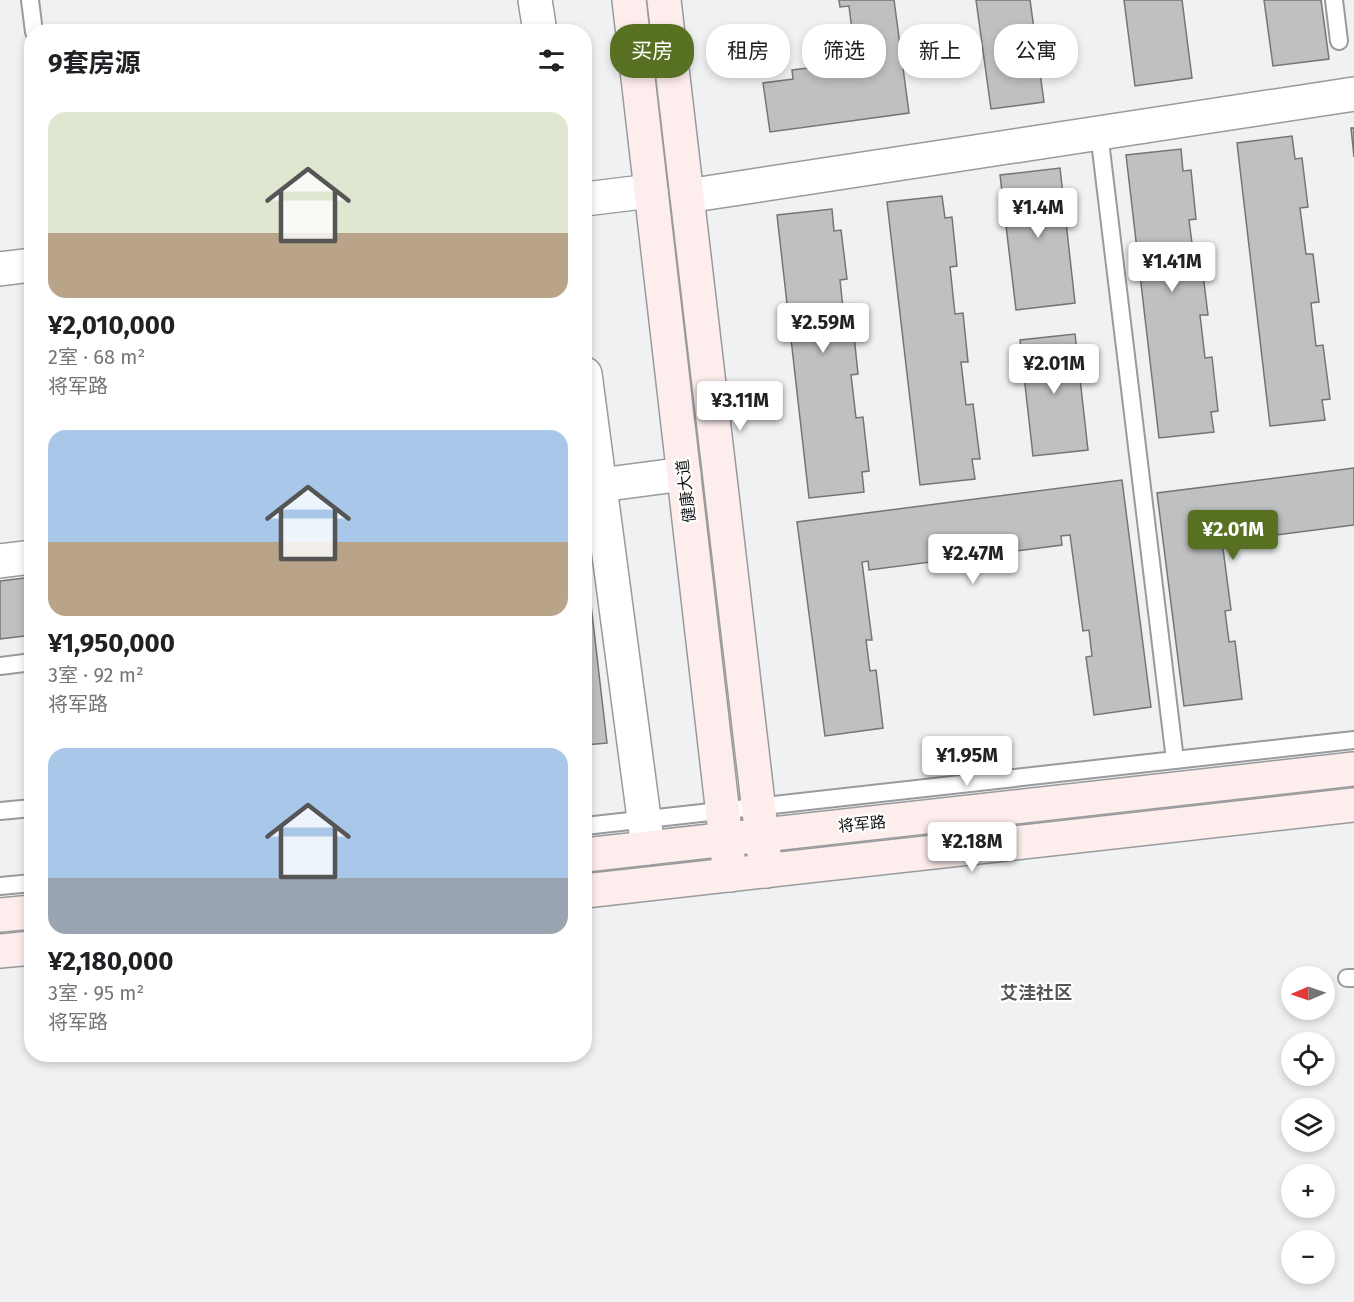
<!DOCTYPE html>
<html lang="zh">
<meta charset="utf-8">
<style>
:root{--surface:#fff;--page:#f6f6f6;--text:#202124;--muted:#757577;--accent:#577021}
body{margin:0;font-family:"Fira Sans","Noto Sans SC",sans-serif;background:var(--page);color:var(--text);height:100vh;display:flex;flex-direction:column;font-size:22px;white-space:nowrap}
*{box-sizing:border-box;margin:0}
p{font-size:20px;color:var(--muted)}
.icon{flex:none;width:33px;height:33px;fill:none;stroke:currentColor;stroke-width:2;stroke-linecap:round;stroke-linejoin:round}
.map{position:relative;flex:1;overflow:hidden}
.side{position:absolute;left:24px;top:24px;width:568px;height:1038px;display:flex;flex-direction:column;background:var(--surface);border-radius:24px;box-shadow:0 3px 9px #0003}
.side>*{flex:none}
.banner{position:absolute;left:610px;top:24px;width:570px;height:54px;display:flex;gap:12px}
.needle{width:39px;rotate:268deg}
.controls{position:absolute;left:1281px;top:966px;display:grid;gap:12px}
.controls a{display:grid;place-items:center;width:54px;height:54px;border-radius:50%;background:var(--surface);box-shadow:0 3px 9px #0003;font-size:30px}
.price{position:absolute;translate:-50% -51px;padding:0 14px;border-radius:6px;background:#fff;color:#222;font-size:20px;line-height:39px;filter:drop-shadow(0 2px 3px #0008)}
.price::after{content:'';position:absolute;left:50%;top:36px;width:18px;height:14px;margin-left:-9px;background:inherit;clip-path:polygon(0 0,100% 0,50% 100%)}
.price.active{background:var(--accent);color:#fff}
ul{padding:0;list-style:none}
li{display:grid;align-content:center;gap:12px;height:318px;padding:0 24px}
li span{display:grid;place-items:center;height:186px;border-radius:18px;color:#555}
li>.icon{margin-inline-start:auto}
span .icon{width:108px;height:108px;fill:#fffc;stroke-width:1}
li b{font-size:26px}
h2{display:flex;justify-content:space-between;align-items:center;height:72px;padding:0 24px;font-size:26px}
.pill{padding:0 21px;border-radius:24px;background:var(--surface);box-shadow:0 3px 9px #0003;font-size:21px;line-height:54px}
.pill.active{background:var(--accent);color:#fff}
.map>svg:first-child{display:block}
.building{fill:#bfc0c1;stroke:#747576;stroke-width:1.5}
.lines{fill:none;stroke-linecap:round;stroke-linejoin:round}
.lane-casing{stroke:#999a9b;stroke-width:20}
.street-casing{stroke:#999a9b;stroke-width:36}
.secondary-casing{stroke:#999a9b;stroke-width:36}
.lane{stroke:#fff;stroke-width:16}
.street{stroke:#fff;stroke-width:33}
.secondary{stroke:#feeded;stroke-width:33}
.labels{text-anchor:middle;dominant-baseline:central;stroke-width:4.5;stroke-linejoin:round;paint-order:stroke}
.street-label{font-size:16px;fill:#131414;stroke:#fff}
.neighbourhood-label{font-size:18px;font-weight:bold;fill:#545556;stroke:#fff}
</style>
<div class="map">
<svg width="1354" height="1302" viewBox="0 0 1354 1302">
<rect width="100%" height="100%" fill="#eff1f2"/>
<g class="building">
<path d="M 839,0 L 894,0 L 909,113 L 770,132 L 763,83 L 793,79 L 792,70 L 816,67 L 818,76 L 857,71 L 849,6 L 840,7 Z"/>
<path d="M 976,0 L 1030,0 L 1044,102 L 991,109 Z"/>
<path d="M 1124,0 L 1182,0 L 1192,78 L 1135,86 Z"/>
<path d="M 1264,0 L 1321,0 L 1329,59 L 1273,66 Z"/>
<path d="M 1351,128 L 1354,128 L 1354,157 Z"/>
<path d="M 1292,136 L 1295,159 L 1302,158 L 1308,207 L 1300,208 L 1306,254 L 1313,254 L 1319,302 L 1311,303 L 1316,346 L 1323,345 L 1330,399 L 1322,400 L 1325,420 L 1270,426 L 1237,143 Z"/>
<path d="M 1181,149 L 1183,171 L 1191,170 L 1196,219 L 1189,220 L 1195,267 L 1202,266 L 1208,315 L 1200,315 L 1205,358 L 1212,357 L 1218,411 L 1211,412 L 1214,432 L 1159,438 L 1126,155 Z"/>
<path d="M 1060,168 L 1075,303 L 1016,310 L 1000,175 Z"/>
<path d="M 942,196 L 945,218 L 952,217 L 957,266 L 950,267 L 955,314 L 963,313 L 968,362 L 961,362 L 966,405 L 973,404 L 980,459 L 972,459 L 975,479 L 920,485 L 887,202 Z"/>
<path d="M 832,209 L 834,231 L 841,230 L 847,279 L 840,280 L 845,327 L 853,326 L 858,374 L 851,375 L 856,418 L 863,417 L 869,471 L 862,472 L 864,492 L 809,498 L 777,215 Z"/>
<path d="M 1075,334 L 1088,450 L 1033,456 L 1020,340 Z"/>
<path d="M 1354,468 L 1354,525 L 1228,541 L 1227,533 L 1221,533 L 1231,610 L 1225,611 L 1229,642 L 1235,641 L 1242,699 L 1184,706 L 1157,493 Z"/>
<path d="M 1122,480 L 1151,707 L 1094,715 L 1086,657 L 1092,656 L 1089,630 L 1083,631 L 1070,535 L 1061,536 L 1062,545 L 869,570 L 868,561 L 862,562 L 872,640 L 866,640 L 870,671 L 876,670 L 883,728 L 825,736 L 797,522 Z"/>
<path d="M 585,553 L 607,743 L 585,745 Z"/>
<path d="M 32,577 L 32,635 L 0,639 L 0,581 Z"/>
</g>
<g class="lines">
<g class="lane-casing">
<g id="lane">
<path d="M 30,0 L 34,32"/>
<path d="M 1334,0 L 1339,41"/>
<path d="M 1099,133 L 1175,760"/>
<path d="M 0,666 L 32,662"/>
<path d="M 0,811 L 32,808"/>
<path d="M 585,826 L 1354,740"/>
<path d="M 0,886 L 32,883"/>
<path d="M 1347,978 L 1354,978"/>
</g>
</g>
<g class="street-casing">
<g id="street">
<path d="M 535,0 L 540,32"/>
<path d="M 687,196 L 1354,94"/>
<path d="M 585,199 L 651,191"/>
<path d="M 0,269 L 32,265"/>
<path d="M 585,374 L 648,848"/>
<path d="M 585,487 L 684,474"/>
<path d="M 0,561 L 32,557"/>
</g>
</g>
<g class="secondary-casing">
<g id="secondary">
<path d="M 629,0 L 730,875"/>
<path d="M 664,0 L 766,871"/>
<path d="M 585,855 L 1354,769"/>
<path d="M 585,891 L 1354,805"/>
<path d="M 0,915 L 32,912"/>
<path d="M 0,951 L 32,948"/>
</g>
</g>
<use href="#lane" class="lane"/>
<use href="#street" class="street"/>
<use href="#secondary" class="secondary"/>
</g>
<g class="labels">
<g class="street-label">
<text transform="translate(686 491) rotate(-97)">健康大道</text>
<text transform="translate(862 824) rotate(-6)">将军路</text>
</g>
<g class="neighbourhood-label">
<text x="1036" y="993">艾洼社区</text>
</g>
</g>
</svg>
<div class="controls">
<a><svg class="needle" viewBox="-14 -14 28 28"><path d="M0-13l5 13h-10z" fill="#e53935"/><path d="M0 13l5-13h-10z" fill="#757577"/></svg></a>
<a><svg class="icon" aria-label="locate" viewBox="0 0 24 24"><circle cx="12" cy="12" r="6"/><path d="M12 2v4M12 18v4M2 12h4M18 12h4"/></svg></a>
<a><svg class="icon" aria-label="layers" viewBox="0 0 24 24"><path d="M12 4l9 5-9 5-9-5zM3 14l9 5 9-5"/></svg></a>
<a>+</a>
<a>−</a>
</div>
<b class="price" style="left:1038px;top:239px">¥1.4M</b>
<b class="price" style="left:1172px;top:293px">¥1.41M</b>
<b class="price" style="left:823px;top:354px">¥2.59M</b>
<b class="price" style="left:1054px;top:395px">¥2.01M</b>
<b class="price" style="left:740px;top:432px">¥3.11M</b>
<b class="price active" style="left:1233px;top:561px">¥2.01M</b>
<b class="price" style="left:973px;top:585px">¥2.47M</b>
<b class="price" style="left:967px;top:787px">¥1.95M</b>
<b class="price" style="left:972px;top:873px">¥2.18M</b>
<div class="banner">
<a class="pill active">买房</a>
<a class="pill">租房</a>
<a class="pill">筛选</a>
<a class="pill">新上</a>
<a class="pill">公寓</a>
</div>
<section class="side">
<h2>9套房源<svg class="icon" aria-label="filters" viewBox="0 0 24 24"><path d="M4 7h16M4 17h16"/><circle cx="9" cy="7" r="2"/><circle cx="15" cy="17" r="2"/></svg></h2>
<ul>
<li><span style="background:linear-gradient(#dfe7d0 65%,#b9a48a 0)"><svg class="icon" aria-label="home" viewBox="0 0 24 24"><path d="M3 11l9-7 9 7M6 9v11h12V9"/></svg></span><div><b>¥2,010,000</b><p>2室 · 68 m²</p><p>将军路</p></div></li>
<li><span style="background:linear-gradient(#a9c7e8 60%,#b9a48a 0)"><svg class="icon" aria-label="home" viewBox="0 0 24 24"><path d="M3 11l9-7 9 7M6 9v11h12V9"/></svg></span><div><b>¥1,950,000</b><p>3室 · 92 m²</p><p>将军路</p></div></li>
<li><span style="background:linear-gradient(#a9c7e8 70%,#9aa5b1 0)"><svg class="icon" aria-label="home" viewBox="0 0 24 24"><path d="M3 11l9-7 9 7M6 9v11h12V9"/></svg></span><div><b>¥2,180,000</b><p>3室 · 95 m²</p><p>将军路</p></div></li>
</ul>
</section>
</div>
